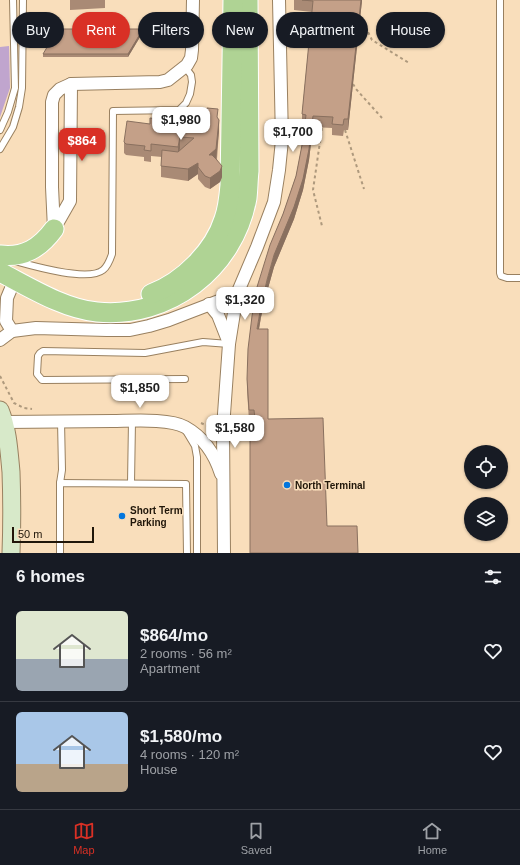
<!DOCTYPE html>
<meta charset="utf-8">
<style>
:root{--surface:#171b24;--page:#20242c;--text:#f1f3f6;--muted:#9ea1a6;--line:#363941;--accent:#d93025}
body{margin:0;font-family:Arial,sans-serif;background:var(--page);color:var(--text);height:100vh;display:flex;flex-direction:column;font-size:15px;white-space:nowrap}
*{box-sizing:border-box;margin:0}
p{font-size:13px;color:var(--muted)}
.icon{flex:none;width:22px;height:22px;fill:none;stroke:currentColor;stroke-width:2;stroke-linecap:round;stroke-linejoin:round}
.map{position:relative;height:553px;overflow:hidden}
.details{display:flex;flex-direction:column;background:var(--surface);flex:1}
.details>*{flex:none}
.guide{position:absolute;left:12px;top:12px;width:496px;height:36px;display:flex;gap:8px}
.tools{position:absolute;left:464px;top:445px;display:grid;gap:8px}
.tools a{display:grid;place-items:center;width:44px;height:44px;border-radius:50%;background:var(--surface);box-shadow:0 1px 3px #0004;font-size:20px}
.scale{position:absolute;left:12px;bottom:10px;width:82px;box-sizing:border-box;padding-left:4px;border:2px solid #201609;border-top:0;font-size:11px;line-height:14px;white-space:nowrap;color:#201609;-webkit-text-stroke:3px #f9debb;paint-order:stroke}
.price{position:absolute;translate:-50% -34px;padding:0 9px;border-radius:8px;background:#fff;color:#222;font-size:13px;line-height:26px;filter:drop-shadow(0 1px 2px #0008)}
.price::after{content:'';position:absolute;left:50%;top:24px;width:12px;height:9px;margin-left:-6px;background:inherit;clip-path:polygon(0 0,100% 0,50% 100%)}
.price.on{background:var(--accent);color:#fff}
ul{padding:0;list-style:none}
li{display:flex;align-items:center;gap:12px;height:100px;padding:0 16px}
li+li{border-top:1px solid var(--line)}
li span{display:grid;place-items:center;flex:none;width:112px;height:80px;border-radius:6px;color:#555}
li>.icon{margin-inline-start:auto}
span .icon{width:48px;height:48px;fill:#fffc;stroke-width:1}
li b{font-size:17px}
h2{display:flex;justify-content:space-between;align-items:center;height:48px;padding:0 16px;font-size:17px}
.pill{padding:0 14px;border-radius:18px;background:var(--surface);box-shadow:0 1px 3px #0004;font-size:14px;line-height:36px}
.pill.on{background:var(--accent);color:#fff}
.menu{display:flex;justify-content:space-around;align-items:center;height:56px;border-top:1px solid var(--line);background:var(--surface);font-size:11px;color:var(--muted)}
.menu a{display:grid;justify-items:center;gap:2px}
.menu .on{color:var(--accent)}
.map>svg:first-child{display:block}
.green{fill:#c0a5ce}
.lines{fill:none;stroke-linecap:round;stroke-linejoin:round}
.lane-casing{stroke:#998060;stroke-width:8}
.street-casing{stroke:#998060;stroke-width:14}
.secondary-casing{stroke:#998060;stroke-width:19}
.primary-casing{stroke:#fff;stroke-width:21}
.path{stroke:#ae997d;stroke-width:2;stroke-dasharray:3 3;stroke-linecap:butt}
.lane{stroke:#fff;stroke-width:6}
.street{stroke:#fff;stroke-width:12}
.secondary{stroke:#d7e9c9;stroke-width:17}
.primary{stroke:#afd394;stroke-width:19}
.wall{fill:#a98a75}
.shaded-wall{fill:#89705f}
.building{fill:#c4a088;stroke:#89705f}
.poi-dot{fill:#0376dd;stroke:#f9debb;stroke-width:1.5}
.labels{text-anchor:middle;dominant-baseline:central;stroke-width:3;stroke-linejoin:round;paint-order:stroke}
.poi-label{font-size:10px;font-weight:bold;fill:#201609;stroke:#f9debb;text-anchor:start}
</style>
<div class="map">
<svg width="520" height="553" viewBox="0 0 520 553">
<rect width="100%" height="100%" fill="#f9debb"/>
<path class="green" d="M 9,46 L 10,88 L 0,117 L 0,47 Z"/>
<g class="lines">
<g class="lane-casing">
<g id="lane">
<path d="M 500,0 L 500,273 L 501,276 L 507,278 L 520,278"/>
<path d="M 0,130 L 8,112 L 15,88 L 13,0"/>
<path d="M 0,149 L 13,127 L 19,107 L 22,88 L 23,0"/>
<path d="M 15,261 C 33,266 88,282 103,270 C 108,266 110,260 112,254 L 113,111 L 179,110 L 186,103 L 190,94 L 192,82 L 191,75 L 185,67"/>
<path d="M 185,379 L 42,380 L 37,374 L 38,356 L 40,353 L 43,351 L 145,353 L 203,342 L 229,344"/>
<path d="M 186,431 L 195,446 L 197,457 L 197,553"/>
<path d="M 60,483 L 62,470 L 61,421"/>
<path d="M 131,483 L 132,421"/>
<path d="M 60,553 L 60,483 L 186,484 L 187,553"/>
</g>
</g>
<g class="street-casing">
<g id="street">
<path d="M 54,229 L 52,187 L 52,102 L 54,95 L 60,89 L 71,84 L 160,82 L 168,80 L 187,65 L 191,58 L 192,50 L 193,0"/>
<path d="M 54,229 L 70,201 L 71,84"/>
<path d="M 209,304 L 218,315 L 229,343"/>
<path d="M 12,331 L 6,321 L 7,298 L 15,279"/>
<path d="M 0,340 L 12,331 L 36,328 L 107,330 L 130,330 L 149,326 L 169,320 L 237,294"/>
<path d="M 5,422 C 40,422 76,421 112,421 C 130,421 169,418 185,427 C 203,437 215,455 221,474"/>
<path d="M 224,553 L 223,428 L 229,344 L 237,294 L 257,247 L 274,202 L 279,170 L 282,140 L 279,0"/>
</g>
</g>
<g class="secondary-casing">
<path id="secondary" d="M 0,410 C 8,430 9,451 11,472 C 12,499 12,526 11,553"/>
</g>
<g class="primary-casing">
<g id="primary">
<path d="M 0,255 C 24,258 40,248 54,229"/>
<path d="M 0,272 C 29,287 64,309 97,312 C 169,319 234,269 247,198 C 248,189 248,180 249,171 L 248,0"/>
<path d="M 151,294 C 183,282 214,251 224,219 C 228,208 229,197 230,185 L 233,0"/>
</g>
</g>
<g class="path">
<path d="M 360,16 L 372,40 L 409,63"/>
<path d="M 353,84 L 356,89 L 382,118"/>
<path d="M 322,128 L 313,190 L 322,226"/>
<path d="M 345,130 L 364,189"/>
<path d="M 0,376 L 14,403 L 24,408 L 32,409"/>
<path d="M 201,423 L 212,428"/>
</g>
<use href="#lane" class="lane"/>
<use href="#street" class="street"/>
<use href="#secondary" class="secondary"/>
<use href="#primary" class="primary"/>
</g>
<g class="wall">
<path d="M 70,0 L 105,0 L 105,8 L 70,10 Z"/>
<path d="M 294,0 L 362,0 L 348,130 L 344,130 L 343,136 L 332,135 L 332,128 L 313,127 L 309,160 L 303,190 L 294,219 L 274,267 L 267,292 L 261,317 L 259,329 L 250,553 L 250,421 L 249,421 L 247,390 L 247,379 L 283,214 L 296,176 L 303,140 L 304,126 L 302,126 L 302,114 L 312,12 L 294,10 Z"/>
<path d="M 143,32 L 128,57 L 43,57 L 43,54 Z"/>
<path d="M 218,118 L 219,131 L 217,159 L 222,177 L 220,182 L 210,189 L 205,187 L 198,179 L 198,174 L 188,181 L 161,177 L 161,166 L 162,157 L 151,156 L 151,162 L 144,161 L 144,157 L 126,155 L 124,153 L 124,142 L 150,124 L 182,122 Z"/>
</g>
<g class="shaded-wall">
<path d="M 361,0 L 362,0 L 362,1 L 348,130 L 348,119 Z"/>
<path d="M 143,29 L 143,32 L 128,57 L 128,54 Z"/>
<path d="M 313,116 L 313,127 L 309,160 L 303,190 L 294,219 L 274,267 L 267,292 L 261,317 L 257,340 L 257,329 L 261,306 L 267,280 Z"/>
<path d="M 219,120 L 219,131 L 216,160 L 209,155 Z"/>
<path d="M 180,137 L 180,148 L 178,158 L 178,147 Z"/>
<path d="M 198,163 L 198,174 L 188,181 L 188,169 Z"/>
<path d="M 222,166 L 222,177 L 220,182 L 210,189 L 210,178 Z"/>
</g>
<g class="building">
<path d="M 302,0 L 361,0 L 348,119 L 344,119 L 343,125 L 332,124 L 333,117 L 313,116 L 309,149 L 303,179 L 294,207 L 274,255 L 267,280 L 261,306 L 257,329 L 268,329 L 268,419 L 323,418 L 327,526 L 357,526 L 358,553 L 250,553 L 250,419 L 255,419 L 254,410 L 249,410 L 247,379 L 248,349 L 252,316 L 257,287 L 270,245 L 283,214 L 296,176 L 303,140 L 306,115 L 302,114 L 313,1 Z"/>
<path d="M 58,29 L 143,29 L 128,54 L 43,54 Z"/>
<path d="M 207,108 L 218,109 L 217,117 L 219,120 L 216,149 L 209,155 L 212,155 L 216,159 L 222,166 L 220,171 L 210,178 L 205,176 L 198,167 L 198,163 L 188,169 L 161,166 L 162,150 L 178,152 L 194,138 L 180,137 L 178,147 L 151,144 L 151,151 L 144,150 L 145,146 L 126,144 L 124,142 L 127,121 L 150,124 L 150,118 L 182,122 L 190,115 L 206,117 Z"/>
</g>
<g class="poi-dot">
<circle cx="287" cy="485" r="4"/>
<circle cx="122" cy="516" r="4"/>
</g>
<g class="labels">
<g class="poi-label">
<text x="295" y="485">North Terminal</text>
<text x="130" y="510">Short Term<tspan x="130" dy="12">Parking</tspan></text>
</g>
</g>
</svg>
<div class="tools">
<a><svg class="icon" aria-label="locate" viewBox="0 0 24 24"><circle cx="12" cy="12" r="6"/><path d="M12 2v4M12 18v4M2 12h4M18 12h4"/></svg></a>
<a><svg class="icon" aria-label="layers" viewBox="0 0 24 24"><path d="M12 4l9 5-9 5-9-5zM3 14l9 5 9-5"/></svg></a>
</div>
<div class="scale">50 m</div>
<b class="price" style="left:181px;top:141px">$1,980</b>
<b class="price" style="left:293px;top:153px">$1,700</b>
<b class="price on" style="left:82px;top:162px">$864</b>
<b class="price" style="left:245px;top:321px">$1,320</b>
<b class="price" style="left:140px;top:409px">$1,850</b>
<b class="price" style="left:235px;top:449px">$1,580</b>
<div class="guide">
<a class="pill">Buy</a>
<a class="pill on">Rent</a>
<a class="pill">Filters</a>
<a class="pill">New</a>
<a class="pill">Apartment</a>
<a class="pill">House</a>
</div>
</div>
<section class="details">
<h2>6 homes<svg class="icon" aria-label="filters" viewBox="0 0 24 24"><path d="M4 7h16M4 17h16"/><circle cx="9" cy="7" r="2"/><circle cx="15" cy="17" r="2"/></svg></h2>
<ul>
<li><span style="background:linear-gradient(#dfe7d0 60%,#9aa5b1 0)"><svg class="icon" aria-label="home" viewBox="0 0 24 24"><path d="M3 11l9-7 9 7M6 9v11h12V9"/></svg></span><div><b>$864/mo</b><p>2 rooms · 56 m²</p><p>Apartment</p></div><svg class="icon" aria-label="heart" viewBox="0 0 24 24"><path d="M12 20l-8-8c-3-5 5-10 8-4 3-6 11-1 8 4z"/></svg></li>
<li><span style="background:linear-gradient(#a9c7e8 65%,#b9a48a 0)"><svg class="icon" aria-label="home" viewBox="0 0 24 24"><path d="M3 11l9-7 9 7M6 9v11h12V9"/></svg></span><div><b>$1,580/mo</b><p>4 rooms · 120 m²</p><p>House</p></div><svg class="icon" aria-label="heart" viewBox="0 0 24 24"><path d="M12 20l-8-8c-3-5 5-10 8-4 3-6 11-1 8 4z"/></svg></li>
</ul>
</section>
<nav class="menu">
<a class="on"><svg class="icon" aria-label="map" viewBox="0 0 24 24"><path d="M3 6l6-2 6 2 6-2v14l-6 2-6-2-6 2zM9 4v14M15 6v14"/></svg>Map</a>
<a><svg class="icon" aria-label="saved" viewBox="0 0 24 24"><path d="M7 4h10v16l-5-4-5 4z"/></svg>Saved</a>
<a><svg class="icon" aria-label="home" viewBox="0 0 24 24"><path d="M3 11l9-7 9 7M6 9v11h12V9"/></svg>Home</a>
</nav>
